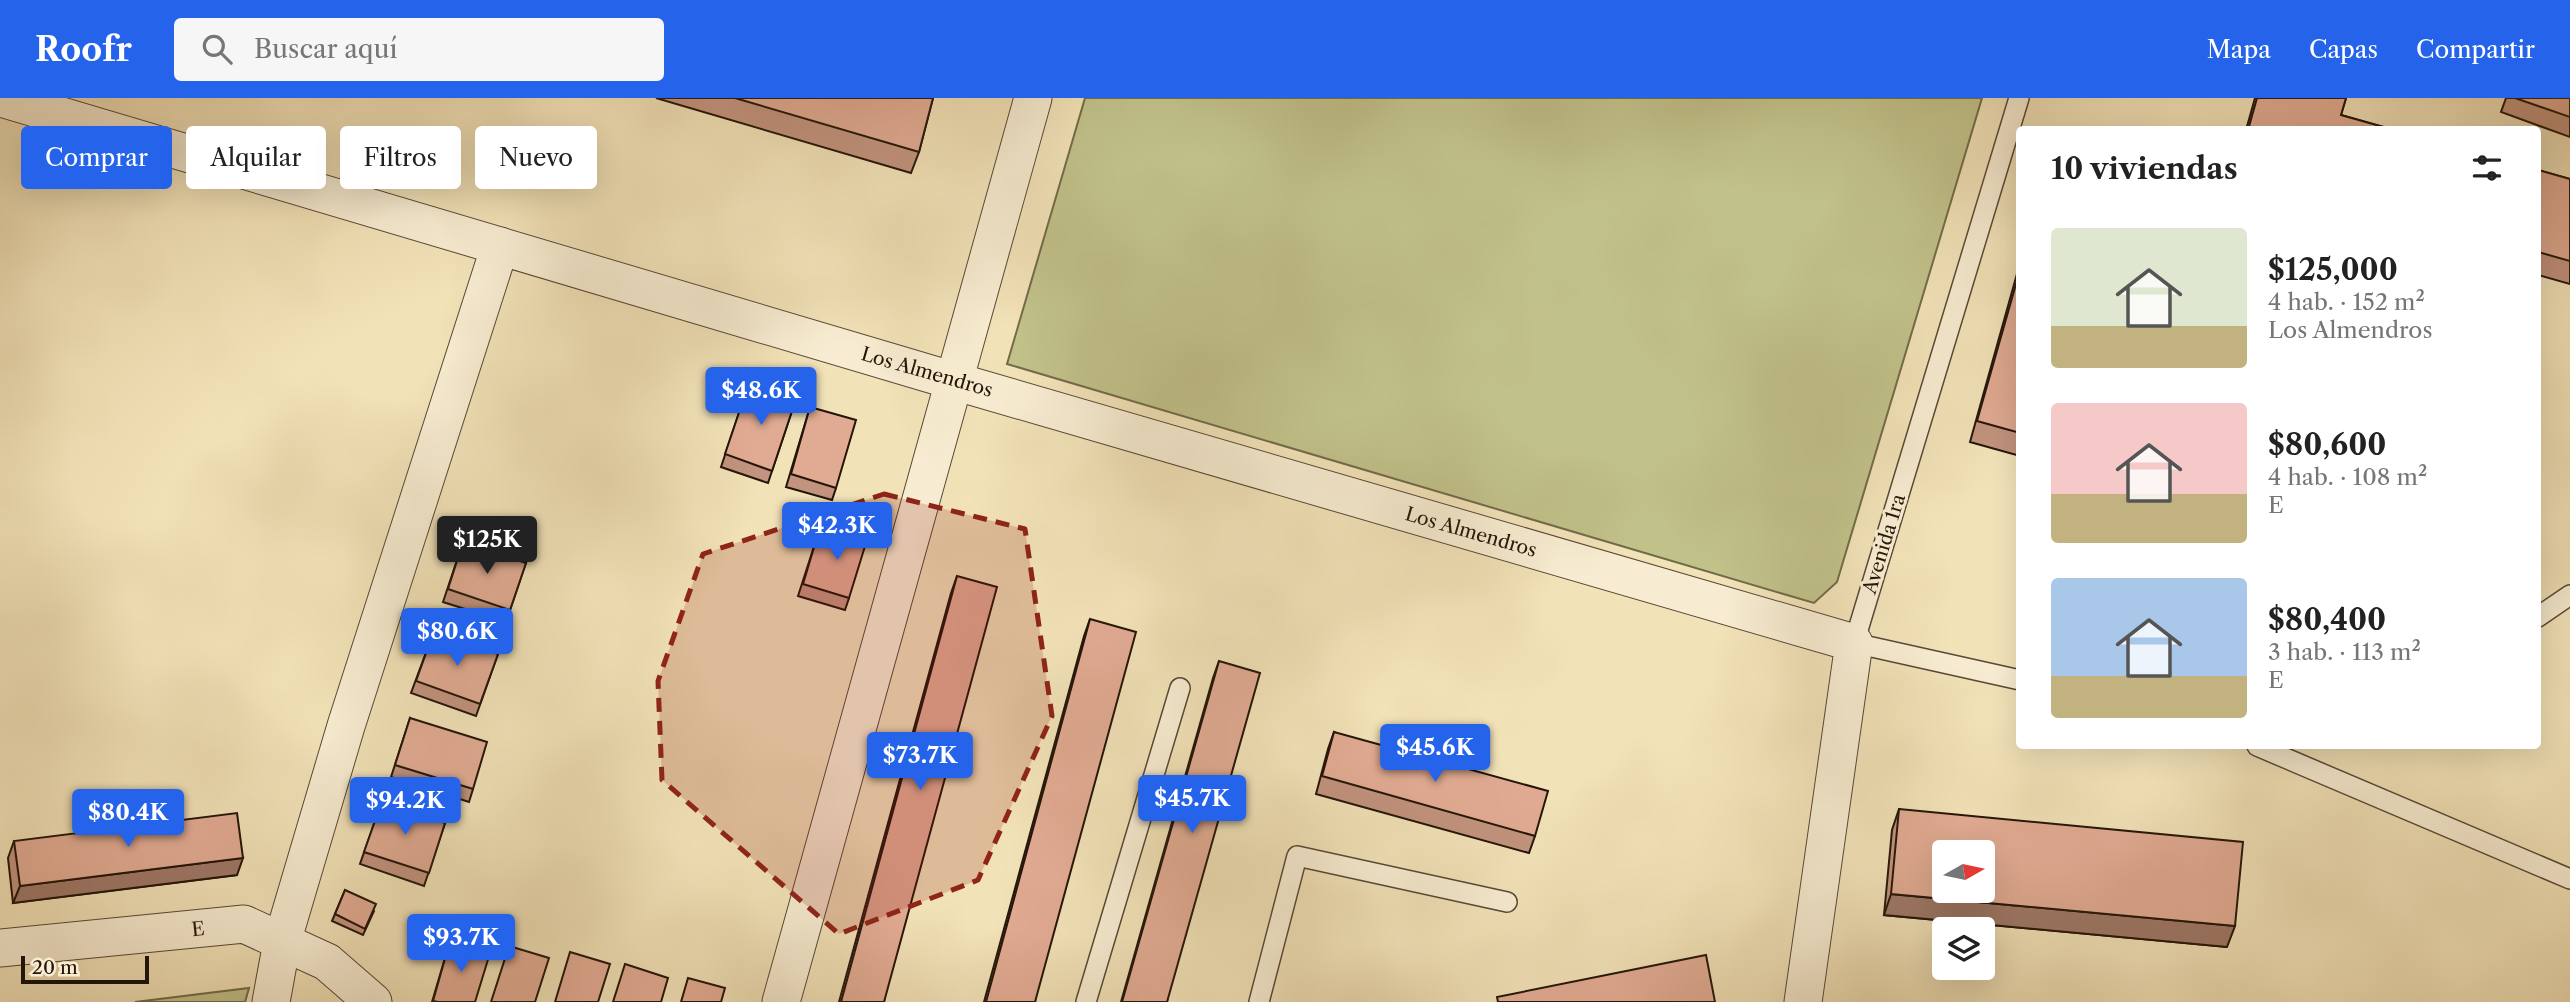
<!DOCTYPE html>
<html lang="es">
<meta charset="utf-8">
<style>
:root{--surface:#fff;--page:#f6f6f6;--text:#222;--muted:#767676;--accent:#2563eb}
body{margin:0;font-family:"Libre Caslon Text",serif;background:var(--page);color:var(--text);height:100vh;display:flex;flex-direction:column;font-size:26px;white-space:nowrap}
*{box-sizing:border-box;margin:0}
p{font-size:23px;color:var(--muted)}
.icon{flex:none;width:38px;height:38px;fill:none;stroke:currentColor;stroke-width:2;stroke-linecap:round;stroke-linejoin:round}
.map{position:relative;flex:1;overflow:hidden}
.side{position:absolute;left:2016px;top:28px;width:525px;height:623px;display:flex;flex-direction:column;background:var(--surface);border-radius:7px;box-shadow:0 7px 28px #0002}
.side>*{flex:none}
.banner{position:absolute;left:21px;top:28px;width:665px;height:63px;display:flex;gap:14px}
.needle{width:46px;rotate:81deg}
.tools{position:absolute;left:1932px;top:742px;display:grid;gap:14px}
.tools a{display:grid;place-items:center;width:63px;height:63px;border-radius:7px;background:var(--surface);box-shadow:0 7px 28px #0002;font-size:35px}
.scale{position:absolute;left:21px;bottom:18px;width:128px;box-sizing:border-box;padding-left:7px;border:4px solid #241509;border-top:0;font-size:19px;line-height:24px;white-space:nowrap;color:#241509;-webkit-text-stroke:5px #f7ecd1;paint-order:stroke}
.price{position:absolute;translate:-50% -60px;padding:0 16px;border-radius:7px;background:var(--accent);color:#fff;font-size:23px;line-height:46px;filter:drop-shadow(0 2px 4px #0008)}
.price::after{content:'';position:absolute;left:50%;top:42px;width:21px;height:16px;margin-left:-10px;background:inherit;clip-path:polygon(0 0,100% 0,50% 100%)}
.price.current{background:#222;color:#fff}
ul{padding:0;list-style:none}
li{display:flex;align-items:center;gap:21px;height:175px;padding:0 35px}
li span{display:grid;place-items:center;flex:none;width:196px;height:140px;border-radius:7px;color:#555}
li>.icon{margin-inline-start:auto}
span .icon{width:84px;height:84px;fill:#fffc;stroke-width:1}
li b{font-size:30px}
h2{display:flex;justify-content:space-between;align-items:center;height:84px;padding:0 35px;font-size:30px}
.tag{padding:0 24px;border-radius:7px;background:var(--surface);box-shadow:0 7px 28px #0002;font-size:24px;line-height:63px}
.tag.current{background:var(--accent);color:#fff}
header{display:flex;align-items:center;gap:42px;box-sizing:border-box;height:98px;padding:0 35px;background:var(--accent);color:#fff}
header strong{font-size:33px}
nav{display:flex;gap:38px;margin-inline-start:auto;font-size:24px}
.search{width:490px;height:63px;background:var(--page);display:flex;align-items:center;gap:18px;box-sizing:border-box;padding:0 24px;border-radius:7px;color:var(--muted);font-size:26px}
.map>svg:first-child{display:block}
.green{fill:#c1c18a;stroke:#726b4a;stroke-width:2}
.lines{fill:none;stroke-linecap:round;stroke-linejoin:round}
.service-casing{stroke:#584835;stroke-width:22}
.minor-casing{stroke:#584835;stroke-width:39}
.service{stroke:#f7ecd1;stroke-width:19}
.minor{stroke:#f7ecd1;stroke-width:37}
.wall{fill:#c2937e;stroke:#241509;stroke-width:2}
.shaded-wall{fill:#9e7867;stroke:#241509;stroke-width:2}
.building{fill:#e1ab93;stroke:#241509;stroke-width:2;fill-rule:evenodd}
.marked{fill:#8f2418;fill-opacity:0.2;stroke:#8f2418;stroke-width:5;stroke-dasharray:14 9;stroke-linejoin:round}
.labels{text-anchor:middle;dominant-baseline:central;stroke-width:6;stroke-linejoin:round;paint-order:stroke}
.street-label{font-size:19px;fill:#241509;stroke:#f7ecd1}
</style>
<header>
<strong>Roofr</strong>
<div class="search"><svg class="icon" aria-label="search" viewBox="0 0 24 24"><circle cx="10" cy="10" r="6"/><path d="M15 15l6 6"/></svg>Buscar aquí</div>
<nav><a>Mapa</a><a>Capas</a><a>Compartir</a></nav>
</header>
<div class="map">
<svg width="2570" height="904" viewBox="0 0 2570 904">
<rect width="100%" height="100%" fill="#f2e2b8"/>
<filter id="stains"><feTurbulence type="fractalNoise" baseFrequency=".00286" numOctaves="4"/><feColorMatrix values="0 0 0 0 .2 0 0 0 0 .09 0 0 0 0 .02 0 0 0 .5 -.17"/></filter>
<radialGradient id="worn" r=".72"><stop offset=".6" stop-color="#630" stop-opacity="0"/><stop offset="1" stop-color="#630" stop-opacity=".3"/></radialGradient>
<g class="green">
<path d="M 1085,0 L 1982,0 L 1837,484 L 1814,505 L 1007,266 Z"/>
<path d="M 249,890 L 245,904 L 135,904 Z"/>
</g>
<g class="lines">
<g class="service-casing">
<g id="service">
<path d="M 2019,0 L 1854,545 L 2020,582"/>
<path d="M 2538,519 L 2570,497"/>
<path d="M 2257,648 L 2570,781"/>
<path d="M 1086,904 L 1180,590"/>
<path d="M 1259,904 L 1297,758 L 1507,804"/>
</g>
</g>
<g class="minor-casing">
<g id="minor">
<path d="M 1,0 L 954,283 L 1854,545 L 1803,904"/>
<path d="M 0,850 L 244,826 L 327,864 L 373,904"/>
<path d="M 271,904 L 282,844 L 346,628 L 500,148"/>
<path d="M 781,904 L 1033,0"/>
</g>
</g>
<use href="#service" class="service"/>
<use href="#minor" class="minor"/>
</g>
<g class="wall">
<path d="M 656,0 L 933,0 L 919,54 L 911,75 Z"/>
<path d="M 2255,0 L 2346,0 L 2341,17 L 2394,32 L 2246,32 Z"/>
<path d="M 2506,0 L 2570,0 L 2570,39 L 2501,14 Z"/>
<path d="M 2538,72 L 2570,81 L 2570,186 L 2538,177 Z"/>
<path d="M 2020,165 L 2020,358 L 1970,344 Z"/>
<path d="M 749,285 L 796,301 L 768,385 L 721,369 Z"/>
<path d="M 810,309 L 836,390 L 832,402 L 786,389 Z"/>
<path d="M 848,425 L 849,500 L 845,512 L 798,498 L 818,436 L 842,444 Z"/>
<path d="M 463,444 L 526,465 L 506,524 L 443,504 Z"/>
<path d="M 957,478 L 884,904 L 839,904 L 951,495 Z"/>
<path d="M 1090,521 L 1035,904 L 984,904 L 1084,538 Z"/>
<path d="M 434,533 L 498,556 L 476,618 L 411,595 Z"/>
<path d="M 1219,563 L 1167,904 L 1121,904 L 1213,580 Z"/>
<path d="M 410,620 L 473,691 L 469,704 L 391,679 Z"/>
<path d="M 1334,634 L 1535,738 L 1529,755 L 1316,696 L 1328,651 Z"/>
<path d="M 382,703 L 445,725 L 424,788 L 360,766 Z"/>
<path d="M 1899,711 L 2227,849 L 1884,817 L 1892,732 Z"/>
<path d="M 14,743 L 237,777 L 13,805 L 8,760 Z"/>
<path d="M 345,792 L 374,813 L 363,837 L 332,823 Z"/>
<path d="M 450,843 L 475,904 L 432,904 Z"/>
</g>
<g class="shaded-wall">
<path d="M 243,760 L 237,777 L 13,805 L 20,788 Z"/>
<path d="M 1891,796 L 2235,828 L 2227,849 L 1884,817 Z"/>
</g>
<g class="building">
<path d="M 735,0 L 933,0 L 919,54 Z"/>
<path d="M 2257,0 L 2346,0 L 2341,17 L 2394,32 L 2248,32 Z"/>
<path d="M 2515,0 L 2570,0 L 2570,19 Z"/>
<path d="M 2538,72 L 2570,81 L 2570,163 L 2538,154 Z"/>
<path d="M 2020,172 L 2020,335 L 1977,323 Z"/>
<path d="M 749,285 L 796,301 L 772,373 L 725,356 Z"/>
<path d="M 810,309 L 856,322 L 836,390 L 791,376 Z"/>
<path d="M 848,425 L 870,432 L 849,500 L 803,486 L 818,436 L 843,444 Z"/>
<path d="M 463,444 L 526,465 L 510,512 L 448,491 Z"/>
<path d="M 957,478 L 997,489 L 884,904 L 841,904 Z"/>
<path d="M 1090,521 L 1136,534 L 1035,904 L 986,904 Z"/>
<path d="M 434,533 L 498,556 L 480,606 L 416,583 Z"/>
<path d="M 1219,563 L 1260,575 L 1167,904 L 1122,904 Z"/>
<path d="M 410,620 L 487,644 L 473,691 L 395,667 Z"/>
<path d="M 1334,634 L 1548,693 L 1535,738 L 1322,678 Z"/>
<path d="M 382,703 L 445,725 L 429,775 L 364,754 Z"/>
<path d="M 1899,711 L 2243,744 L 2235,828 L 1891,796 ZM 1944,754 L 1983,754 L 1983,793 L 1944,793 Z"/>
<path d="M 237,715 L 243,760 L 20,788 L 14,743 Z"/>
<path d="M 345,792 L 376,806 L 365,831 L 335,816 Z"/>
<path d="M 450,843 L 490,855 L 475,904 L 438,904 L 433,903 Z"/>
<path d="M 509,848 L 549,860 L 535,904 L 491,904 Z"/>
<path d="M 570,854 L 610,866 L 598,904 L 555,904 Z"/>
<path d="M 1706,857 L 1715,904 L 1498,904 L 1497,899 Z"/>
<path d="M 625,866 L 668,880 L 661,904 L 613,904 Z"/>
<path d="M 688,880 L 725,890 L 721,904 L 681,904 Z"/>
</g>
<path class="marked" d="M 884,396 L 1025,431 L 1052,618 L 978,782 L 839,836 L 662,682 L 658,583 L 703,456 Z"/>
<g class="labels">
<g class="street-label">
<text transform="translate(927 274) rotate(16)">Los Almendros</text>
<text transform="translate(1471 434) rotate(16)">Los Almendros</text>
<text transform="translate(1884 446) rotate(-73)">Avenida 1ra</text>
<text transform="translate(198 831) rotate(-6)">E</text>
</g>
</g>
<rect width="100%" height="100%" filter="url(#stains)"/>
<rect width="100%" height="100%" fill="url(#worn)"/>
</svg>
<div class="tools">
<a><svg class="needle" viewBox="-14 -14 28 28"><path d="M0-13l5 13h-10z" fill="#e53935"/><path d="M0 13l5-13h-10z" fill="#767676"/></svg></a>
<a><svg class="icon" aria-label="layers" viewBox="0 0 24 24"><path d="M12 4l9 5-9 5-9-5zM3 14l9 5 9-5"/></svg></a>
</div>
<div class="scale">20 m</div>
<b class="price" style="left:761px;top:329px">$48.6K</b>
<b class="price" style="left:837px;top:464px">$42.3K</b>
<b class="price current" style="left:487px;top:478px">$125K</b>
<b class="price" style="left:457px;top:570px">$80.6K</b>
<b class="price" style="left:1435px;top:686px">$45.6K</b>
<b class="price" style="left:920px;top:694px">$73.7K</b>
<b class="price" style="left:1192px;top:737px">$45.7K</b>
<b class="price" style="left:405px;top:739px">$94.2K</b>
<b class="price" style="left:128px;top:751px">$80.4K</b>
<b class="price" style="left:461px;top:876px">$93.7K</b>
<div class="banner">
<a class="tag current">Comprar</a>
<a class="tag">Alquilar</a>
<a class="tag">Filtros</a>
<a class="tag">Nuevo</a>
</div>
<section class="side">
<h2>10 viviendas<svg class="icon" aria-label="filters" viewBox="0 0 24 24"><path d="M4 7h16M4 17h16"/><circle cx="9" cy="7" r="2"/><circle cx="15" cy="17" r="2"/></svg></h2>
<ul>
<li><span style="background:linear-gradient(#dfe7d0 70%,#c2b280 0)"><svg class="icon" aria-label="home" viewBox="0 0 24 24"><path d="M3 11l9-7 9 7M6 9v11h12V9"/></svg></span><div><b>$125,000</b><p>4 hab. · 152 m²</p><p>Los Almendros</p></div></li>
<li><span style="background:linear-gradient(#f6c9c9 65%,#c2b280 0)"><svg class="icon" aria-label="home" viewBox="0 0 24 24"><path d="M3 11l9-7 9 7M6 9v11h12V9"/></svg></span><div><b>$80,600</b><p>4 hab. · 108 m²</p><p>E</p></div></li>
<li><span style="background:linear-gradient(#a9c7e8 70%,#c2b280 0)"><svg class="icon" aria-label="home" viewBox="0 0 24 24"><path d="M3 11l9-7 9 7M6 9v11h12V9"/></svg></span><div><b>$80,400</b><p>3 hab. · 113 m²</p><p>E</p></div></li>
</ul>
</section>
</div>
